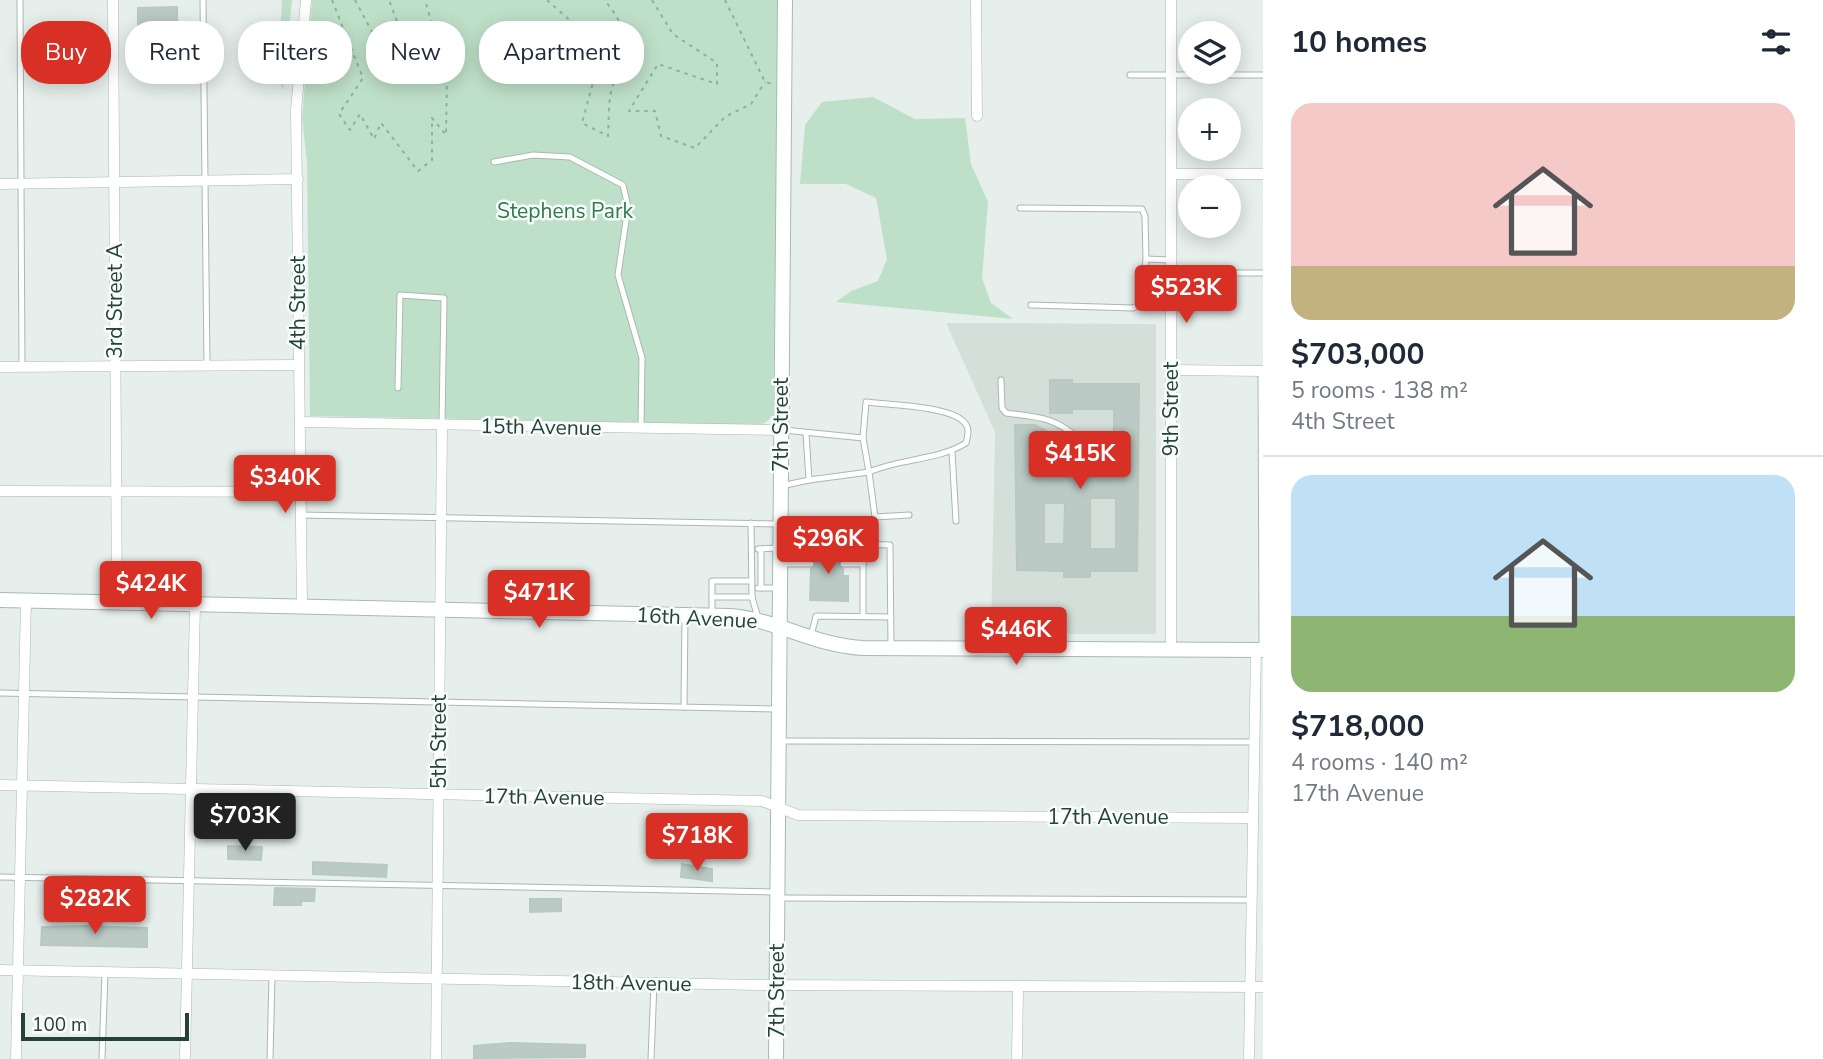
<!DOCTYPE html>
<meta charset="utf-8">
<style>
:root{--surface:#fff;--page:#f2f2f3;--text:#1f2937;--muted:#747a83;--line:#e0e1e3;--accent:#d93025}
body{margin:0;font-family:"Nunito Sans",sans-serif;background:var(--page);color:var(--text);height:100vh;display:flex;flex-direction:column;font-size:26px;white-space:nowrap}
*{box-sizing:border-box;margin:0}
p{font-size:23px;color:var(--muted)}
.icon{flex:none;width:38px;height:38px;fill:none;stroke:currentColor;stroke-width:2;stroke-linecap:round;stroke-linejoin:round}
.map{position:relative;flex:1;overflow:hidden}
.details{display:flex;flex-direction:column;background:var(--surface);width:560px}
.details>*{flex:none}
.top-card{position:absolute;left:21px;top:21px;width:665px;height:63px;display:flex;gap:14px}
.fabs{position:absolute;left:1178px;top:21px;display:grid;gap:14px}
.fabs a{display:grid;place-items:center;width:63px;height:63px;border-radius:50%;background:var(--surface);box-shadow:0 4px 18px #0003;font-size:35px}
.scale{position:absolute;left:21px;bottom:18px;width:168px;box-sizing:border-box;padding-left:7px;border:4px solid #24423a;border-top:0;font-size:19px;line-height:24px;white-space:nowrap;color:#24423a;-webkit-text-stroke:5px #f7fbf9;paint-order:stroke}
.price{position:absolute;translate:-50% -60px;padding:0 16px;border-radius:7px;background:var(--accent);color:#fff;font-size:23px;line-height:46px;filter:drop-shadow(0 2px 4px #0008)}
.price::after{content:'';position:absolute;left:50%;top:42px;width:21px;height:16px;margin-left:-10px;background:inherit;clip-path:polygon(0 0,100% 0,50% 100%)}
.price.active{background:#222;color:#fff}
ul{padding:0;list-style:none}
li{display:grid;align-content:center;gap:14px;height:371px;padding:0 28px}
li+li{border-top:2px solid var(--line)}
li span{display:grid;place-items:center;height:217px;border-radius:21px;color:#555}
li>.icon{margin-inline-start:auto}
span .icon{width:126px;height:126px;fill:#fffc;stroke-width:1}
li b{font-size:30px}
h2{display:flex;justify-content:space-between;align-items:center;height:84px;padding:0 28px;font-size:30px}
.pill{padding:0 24px;border-radius:28px;background:var(--surface);box-shadow:0 4px 18px #0003;font-size:24px;line-height:63px}
.pill.active{background:var(--accent);color:#fff}
main{display:flex;flex:1;min-height:0}
.map>svg:first-child{display:block}
.built{fill:#d4dfda}
.green{fill:#bfe0c8}
.building{fill:#bbcac4;stroke:#b8c9c2;stroke-width:2;fill-rule:evenodd}
.lines{fill:none;stroke-linecap:round;stroke-linejoin:round}
.lane-casing{stroke:#a8b8b2;stroke-width:7}
.street-casing{stroke:#a8b8b2;stroke-width:11}
.secondary-casing{stroke:#a4bbb3;stroke-width:16}
.path{stroke:#86b3a5;stroke-width:2;stroke-dasharray:3.5 5;stroke-linecap:butt}
.lane{stroke:#fff;stroke-width:5}
.street{stroke:#fff;stroke-width:10}
.secondary{stroke:#fff;stroke-width:14}
.labels{text-anchor:middle;dominant-baseline:central;stroke-width:5;stroke-linejoin:round;paint-order:stroke}
.park-label{font-size:21px;fill:#2d7a4b;stroke:#f7fbf9}
.street-label{font-size:21px;fill:#24423a;stroke:#f7fbf9}
</style>
<main>
<div class="map">
<svg width="1263" height="1059" viewBox="0 0 1263 1059">
<rect width="100%" height="100%" fill="#e6efeb"/>
<path class="built" d="M 946,323 L 1156,324 L 1156,634 L 991,634 L 995,432 Z"/>
<g class="green">
<path d="M 282,0 L 292,0 L 283,90 L 278,76 Z"/>
<path d="M 312,0 L 779,0 L 773,415 L 765,423 L 754,425 L 310,416 L 307,163 L 302,118 Z"/>
<path d="M 873,97 L 915,119 L 965,118 L 971,164 L 988,202 L 982,278 L 991,303 L 1013,319 L 836,302 L 851,291 L 878,281 L 887,259 L 876,198 L 846,184 L 800,184 L 805,125 L 822,102 Z"/>
</g>
<g class="building">
<path d="M 177,7 L 177,24 L 138,25 L 138,8 Z"/>
<path d="M 1050,380 L 1072,380 L 1072,384 L 1139,384 L 1137,571 L 1090,571 L 1090,577 L 1064,577 L 1064,571 L 1017,570 L 1015,425 L 1035,425 L 1047,431 L 1047,467 L 1066,468 L 1066,477 L 1091,477 L 1091,454 L 1114,454 L 1114,409 L 1072,409 L 1072,413 L 1050,413 ZM 1090,498 L 1116,498 L 1116,549 L 1090,549 ZM 1044,503 L 1065,503 L 1064,544 L 1044,544 Z"/>
<path d="M 811,549 L 844,549 L 843,559 L 838,565 L 843,569 L 843,576 L 848,576 L 848,601 L 810,600 L 811,569 L 816,565 L 811,559 Z"/>
<path d="M 228,846 L 262,847 L 261,860 L 228,859 Z"/>
<path d="M 313,862 L 387,865 L 386,877 L 313,874 Z"/>
<path d="M 682,864 L 712,869 L 712,881 L 681,877 Z"/>
<path d="M 275,888 L 315,889 L 314,901 L 301,901 L 301,905 L 274,905 Z"/>
<path d="M 530,899 L 561,899 L 561,911 L 530,912 Z"/>
<path d="M 84,926 L 147,928 L 147,947 L 41,945 L 42,927 Z"/>
<path d="M 510,1043 L 585,1045 L 585,1057 L 474,1058 L 474,1046 Z"/>
</g>
<g class="lines">
<g class="lane-casing">
<g id="lane">
<path d="M 20,0 L 22,367"/>
<path d="M 203,0 L 207,366"/>
<path d="M 1130,75 L 1263,75"/>
<path d="M 494,162 L 533,155 L 570,157 L 623,185 L 628,207 L 618,275 L 642,358 L 641,429"/>
<path d="M 1020,208 L 1142,209 L 1145,216 L 1146,259"/>
<path d="M 1171,273 L 1263,273"/>
<path d="M 1031,305 L 1133,308 L 1142,304 L 1146,259 L 1171,260"/>
<path d="M 1261,371 L 1262,647"/>
<path d="M 1001,380 L 1002,408 L 1006,413 C 1036,417 1053,416 1078,438 L 1080,474"/>
<path d="M 398,388 L 400,295 L 444,298 L 442,424"/>
<path d="M 784,430 L 863,438 L 869,472 C 901,458 937,461 966,443 C 968,435 970,428 964,422 C 949,406 889,405 866,402 L 863,438"/>
<path d="M 952,452 L 956,521"/>
<path d="M 809,480 L 869,472 L 875,517 L 909,515"/>
<path d="M 781,486 L 809,480 L 806,434"/>
<path d="M 301,515 L 780,524"/>
<path d="M 751,523 L 752,597 L 758,618"/>
<path d="M 782,542 L 890,545 L 891,648"/>
<path d="M 863,544 L 863,616"/>
<path d="M 758,549 L 779,548"/>
<path d="M 780,564 L 811,564"/>
<path d="M 843,564 L 863,564"/>
<path d="M 758,588 L 780,588"/>
<path d="M 761,588 L 761,549"/>
<path d="M 712,597 L 752,597"/>
<path d="M 712,615 L 712,581 L 751,581"/>
<path d="M 811,636 L 816,616 L 891,617"/>
<path d="M 0,693 L 777,709"/>
<path d="M 684,707 L 685,615"/>
<path d="M 780,741 L 1254,742"/>
<path d="M 0,877 L 777,892"/>
<path d="M 777,898 L 1252,900"/>
<path d="M 102,1059 L 105,972"/>
<path d="M 270,1059 L 272,975"/>
<path d="M 651,1059 L 654,983"/>
</g>
</g>
<g class="street-casing">
<g id="street">
<path d="M 113,0 L 117,602"/>
<path d="M 976,0 L 977,116"/>
<path d="M 1171,0 L 1171,650"/>
<path d="M 1172,174 L 1263,174"/>
<path d="M 0,184 L 298,179"/>
<path d="M 0,367 L 298,365"/>
<path d="M 1171,370 L 1263,371"/>
<path d="M 300,422 L 781,430"/>
<path d="M 0,491 L 301,492"/>
<path d="M 302,607 L 296,110 L 306,0"/>
<path d="M 0,785 L 762,801 L 798,815 L 1253,818"/>
<path d="M 0,970 L 757,985 L 1263,987"/>
<path d="M 16,1059 L 26,600"/>
<path d="M 185,1059 L 195,605"/>
<path d="M 436,1059 L 442,424"/>
<path d="M 1017,1059 L 1018,987"/>
<path d="M 1249,1059 L 1256,650"/>
</g>
</g>
<g class="secondary-casing">
<g id="secondary">
<path d="M 0,600 L 730,616 C 779,620 812,645 862,648 L 1263,650"/>
<path d="M 776,1059 L 785,0"/>
</g>
</g>
<g class="path">
<path d="M 332,0 L 363,78 L 339,114 L 350,130 L 360,114 L 374,139 L 381,123 L 418,171 L 432,160 L 432,118 L 446,135 L 447,76 L 425,0"/>
<path d="M 355,0 L 387,60 L 408,77 L 408,51 L 389,0"/>
<path d="M 547,0 L 602,49 L 582,123 L 608,136 C 609,122 608,106 611,92 C 622,51 636,36 604,0"/>
<path d="M 652,0 L 673,34 L 717,63 L 717,84 L 658,64 L 629,111 L 655,111 L 661,136 L 695,148 L 725,117 L 751,104 L 765,82"/>
<path d="M 725,0 L 765,82 L 772,84"/>
</g>
<use href="#lane" class="lane"/>
<use href="#street" class="street"/>
<use href="#secondary" class="secondary"/>
</g>
<g class="labels">
<g class="park-label">
<text x="565" y="211">Stephens Park</text>
</g>
<g class="street-label">
<text transform="translate(115 301) rotate(-90)">3rd Street A</text>
<text transform="translate(298 303) rotate(-90)">4th Street</text>
<text transform="translate(1171 409) rotate(-90)">9th Street</text>
<text transform="translate(781 425) rotate(-90)">7th Street</text>
<text transform="translate(541 427) rotate(1)">15th Avenue</text>
<text transform="translate(697 618) rotate(3)">16th Avenue</text>
<text transform="translate(439 742) rotate(-90)">5th Street</text>
<text transform="translate(544 797) rotate(1)">17th Avenue</text>
<text x="1108" y="817">17th Avenue</text>
<text transform="translate(631 983) rotate(1)">18th Avenue</text>
<text transform="translate(777 991) rotate(-90)">7th Street</text>
</g>
</g>
</svg>
<div class="fabs">
<a><svg class="icon" aria-label="layers" viewBox="0 0 24 24"><path d="M12 4l9 5-9 5-9-5zM3 14l9 5 9-5"/></svg></a>
<a>+</a>
<a>−</a>
</div>
<div class="scale">100 m</div>
<b class="price" style="left:1186px;top:325px">$523K</b>
<b class="price" style="left:1080px;top:491px">$415K</b>
<b class="price" style="left:285px;top:515px">$340K</b>
<b class="price" style="left:828px;top:576px">$296K</b>
<b class="price" style="left:151px;top:621px">$424K</b>
<b class="price" style="left:539px;top:630px">$471K</b>
<b class="price" style="left:1016px;top:667px">$446K</b>
<b class="price active" style="left:245px;top:853px">$703K</b>
<b class="price" style="left:697px;top:873px">$718K</b>
<b class="price" style="left:95px;top:936px">$282K</b>
<div class="top-card">
<a class="pill active">Buy</a>
<a class="pill">Rent</a>
<a class="pill">Filters</a>
<a class="pill">New</a>
<a class="pill">Apartment</a>
</div>
</div>
<section class="details">
<h2>10 homes<svg class="icon" aria-label="filters" viewBox="0 0 24 24"><path d="M4 7h16M4 17h16"/><circle cx="9" cy="7" r="2"/><circle cx="15" cy="17" r="2"/></svg></h2>
<ul>
<li><span style="background:linear-gradient(#f6c9c9 75%,#c2b280 0)"><svg class="icon" aria-label="home" viewBox="0 0 24 24"><path d="M3 11l9-7 9 7M6 9v11h12V9"/></svg></span><div><b>$703,000</b><p>5 rooms · 138 m²</p><p>4th Street</p></div></li>
<li><span style="background:linear-gradient(#bfe0f5 65%,#8fb573 0)"><svg class="icon" aria-label="home" viewBox="0 0 24 24"><path d="M3 11l9-7 9 7M6 9v11h12V9"/></svg></span><div><b>$718,000</b><p>4 rooms · 140 m²</p><p>17th Avenue</p></div></li>
</ul>
</section>
</main>
